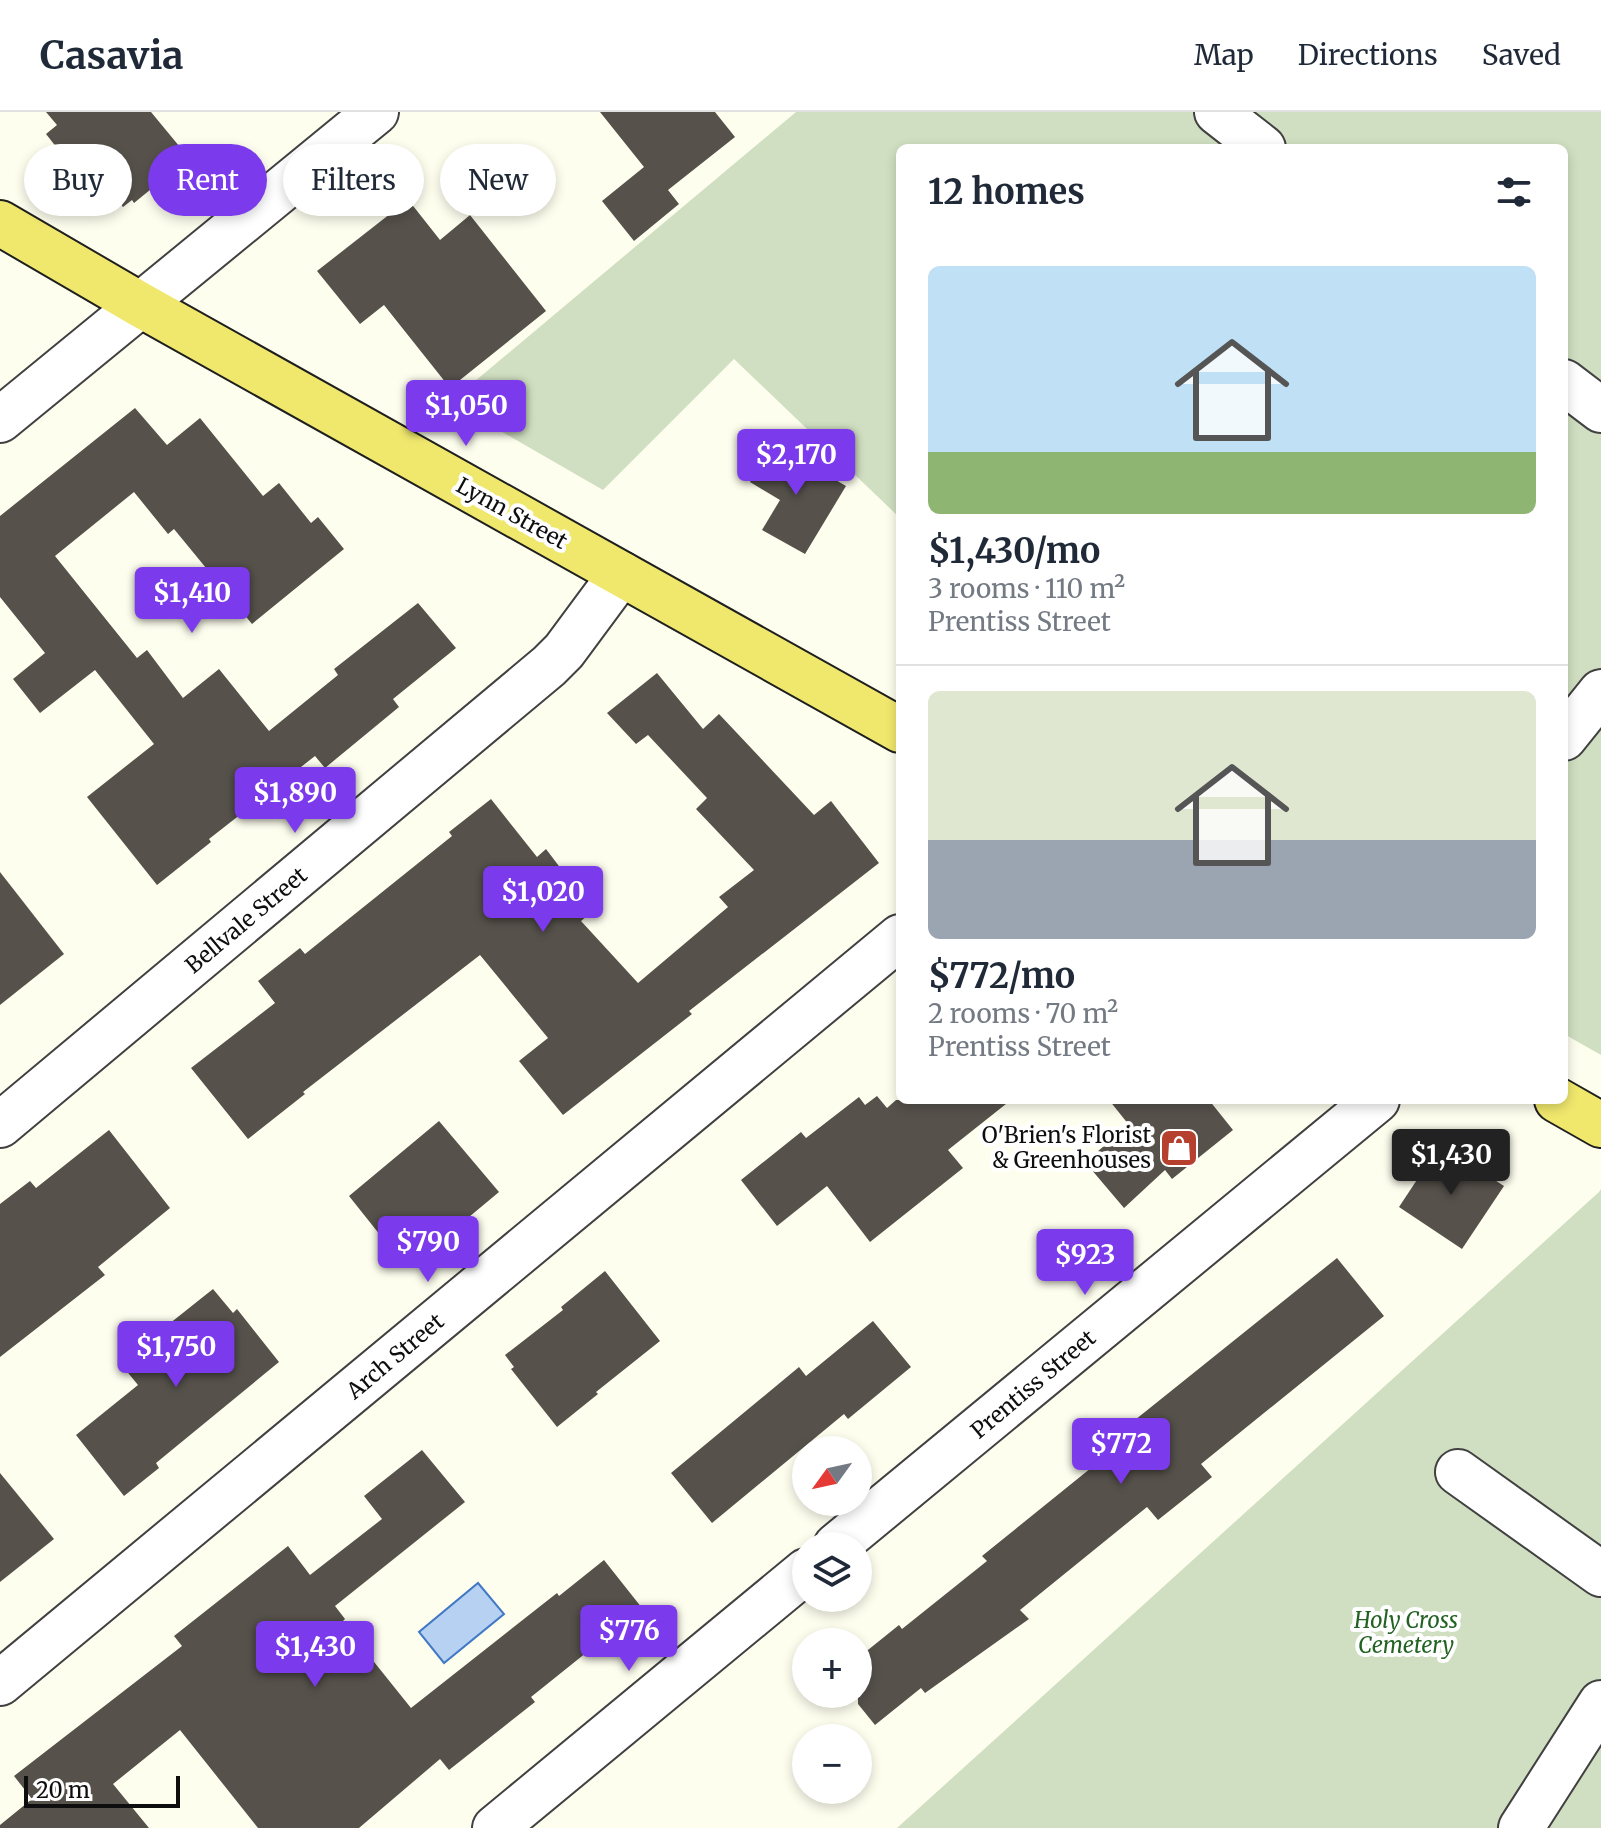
<!DOCTYPE html>
<meta charset="utf-8">
<style>
:root{--surface:#fff;--page:#f2f2f3;--text:#1f2937;--muted:#747a83;--line:#e0e1e3;--accent:#7c3aed}
body{margin:0;font-family:Merriweather,serif;background:var(--page);color:var(--text);height:100vh;display:flex;flex-direction:column;font-size:30px;white-space:nowrap}
*{box-sizing:border-box;margin:0}
p{font-size:26px;color:var(--muted)}
.icon{flex:none;width:44px;height:44px;fill:none;stroke:currentColor;stroke-width:2;stroke-linecap:round;stroke-linejoin:round}
.map{position:relative;flex:1;overflow:hidden}
.drawer{position:absolute;left:896px;top:32px;width:672px;height:960px;display:flex;flex-direction:column;background:var(--surface);border-radius:12px;box-shadow:0 4px 12px #0003}
.drawer>*{flex:none}
.guide{position:absolute;left:24px;top:32px;width:752px;height:72px;display:flex;gap:16px}
.needle{width:52px;rotate:237deg}
.buttons{position:absolute;left:792px;top:1324px;display:grid;gap:16px}
.buttons a{display:grid;place-items:center;width:80px;height:80px;border-radius:50%;background:var(--surface);box-shadow:0 4px 12px #0003;font-size:40px}
.scale{position:absolute;left:24px;bottom:20px;width:156px;box-sizing:border-box;padding-left:8px;border:4px solid #0e0e0e;border-top:0;font-size:22px;line-height:28px;white-space:nowrap;color:#0e0e0e;-webkit-text-stroke:6px #fff;paint-order:stroke}
.price{position:absolute;translate:-50% -68px;padding:0 18px;border-radius:8px;background:var(--accent);color:#fff;font-size:26px;line-height:52px;filter:drop-shadow(0 2px 4px #0008)}
.price::after{content:'';position:absolute;left:50%;top:48px;width:24px;height:18px;margin-left:-12px;background:inherit;clip-path:polygon(0 0,100% 0,50% 100%)}
.price.selected{background:#222;color:#fff}
ul{padding:0;list-style:none}
li{display:grid;align-content:center;gap:16px;height:424px;padding:0 32px}
li+li{border-top:2px solid var(--line)}
li span{display:grid;place-items:center;height:248px;border-radius:12px;color:#555}
li>.icon{margin-inline-start:auto}
span .icon{width:144px;height:144px;fill:#fffc;stroke-width:1}
li b{font-size:34px}
h2{display:flex;justify-content:space-between;align-items:center;height:96px;padding:0 32px;font-size:34px}
.tag{padding:0 28px;border-radius:36px;background:var(--surface);box-shadow:0 4px 12px #0003;font-size:28px;line-height:72px}
.tag.selected{background:var(--accent);color:#fff}
header{display:flex;align-items:center;gap:48px;box-sizing:border-box;height:112px;padding:0 40px;background:var(--surface);border-bottom:2px solid var(--line)}
header strong{font-size:38px}
nav{display:flex;gap:44px;margin-inline-start:auto;font-size:28px}
.map>svg:first-child{display:block}
.cemetery{fill:#d0dfc1}
.water{fill:#b7d1f2;stroke:#4279c5;stroke-width:2}
.building{fill:#56514b}
.lines{fill:none;stroke-linecap:round;stroke-linejoin:round}
.minor-casing{stroke:#414141;stroke-width:48}
.major-casing{stroke:#1f1f1f;stroke-width:48}
.minor{stroke:#fff;stroke-width:44}
.major{stroke:#f0e86d;stroke-width:44}
.labels{text-anchor:middle;dominant-baseline:central;stroke-width:8;stroke-linejoin:round;paint-order:stroke}
.street-label{font-size:22px;fill:#0e0e0e;stroke:#fff}
.poi-label{font-size:22px;fill:#0e0e0e;stroke:#fff;text-anchor:end}
.park-label{font-size:22px;font-style:italic;fill:#236222;stroke:#fff}
</style>
<header>
<strong>Casavia</strong>
<nav><a>Map</a><a>Directions</a><a>Saved</a></nav>
</header>
<div class="map">
<svg width="1601" height="1716" viewBox="0 0 1601 1716">
<rect width="100%" height="100%" fill="#fefeef"/>
<g class="cemetery">
<path d="M 796,0 L 1601,0 L 1601,943 L 1564,922 L 1564,36 L 900,36 L 900,406 L 734,247 L 603,378 L 450,290 Z"/>
<path d="M 1601,1077 L 1601,1716 L 897,1716 L 1599,1080 Z"/>
</g>
<path class="water" d="M 478,1471 L 504,1502 L 444,1551 L 419,1520 Z"/>
<g class="building">
<path d="M 46,0 L 151,0 L 189,46 L 134,91 L 132,88 L 123,95 L 83,46 L 72,55 L 46,22 L 57,13 Z"/>
<path d="M 600,0 L 715,0 L 735,25 L 668,78 L 679,92 L 634,129 L 602,89 L 644,55 Z"/>
<path d="M 410,90 L 440,128 L 470,103 L 546,199 L 450,276 L 384,193 L 360,212 L 317,159 L 395,98 L 397,101 Z"/>
<path d="M 135,296 L 167,333 L 200,306 L 263,384 L 279,371 L 311,411 L 318,405 L 344,437 L 252,512 L 174,417 L 168,422 L 134,380 L 55,444 L 137,546 L 147,538 L 183,586 L 219,557 L 269,619 L 338,563 L 334,557 L 418,491 L 456,536 L 393,587 L 399,595 L 325,656 L 315,644 L 209,727 L 211,730 L 157,773 L 87,685 L 154,632 L 95,558 L 40,601 L 13,567 L 45,541 L 0,485 L 0,404 Z"/>
<path d="M 773,331 L 846,374 L 805,442 L 762,418 L 780,388 L 750,370 Z"/>
<path d="M 657,561 L 703,617 L 719,602 L 814,703 L 831,689 L 879,751 L 689,899 L 692,902 L 563,1003 L 519,949 L 548,926 L 480,843 L 303,980 L 305,982 L 248,1027 L 191,956 L 275,891 L 258,869 L 300,836 L 305,842 L 452,724 L 449,720 L 491,687 L 537,745 L 546,737 L 593,799 L 581,809 L 638,871 L 728,795 L 719,785 L 754,758 L 696,697 L 707,686 L 648,623 L 636,632 L 607,601 Z"/>
<path d="M 0,760 L 64,842 L 0,893 Z"/>
<path d="M 877,984 L 887,996 L 896,988 L 1011,988 L 948,1038 L 963,1056 L 870,1130 L 827,1074 L 777,1114 L 741,1068 L 801,1020 L 806,1026 L 859,985 L 865,993 Z"/>
<path d="M 1109,988 L 1209,988 L 1233,1018 L 1172,1067 L 1165,1058 L 1124,1096 L 1085,1050 L 1129,1013 Z"/>
<path d="M 439,1009 L 499,1080 L 451,1120 L 445,1113 L 400,1148 L 349,1084 Z"/>
<path d="M 109,1018 L 170,1096 L 98,1155 L 105,1163 L 0,1245 L 0,1092 L 30,1069 L 36,1076 Z"/>
<path d="M 1440,1033 L 1504,1074 L 1462,1137 L 1399,1095 Z"/>
<path d="M 1337,1146 L 1384,1204 L 1201,1352 L 1212,1365 L 1158,1408 L 1147,1395 L 1020,1498 L 1029,1507 L 925,1581 L 921,1576 L 875,1613 L 858,1592 L 858,1546 L 899,1513 L 902,1517 L 987,1449 L 982,1444 L 1117,1335 L 1110,1328 Z"/>
<path d="M 605,1159 L 660,1229 L 596,1280 L 598,1282 L 557,1315 L 511,1257 L 514,1255 L 505,1243 L 563,1198 L 561,1195 Z"/>
<path d="M 213,1177 L 233,1201 L 237,1197 L 279,1250 L 156,1351 L 159,1356 L 124,1384 L 76,1323 L 138,1273 L 120,1251 Z"/>
<path d="M 873,1209 L 911,1255 L 848,1307 L 844,1302 L 712,1411 L 671,1361 L 799,1255 L 806,1264 Z"/>
<path d="M 422,1338 L 465,1390 L 335,1494 L 345,1507 L 342,1510 L 411,1596 L 557,1481 L 559,1484 L 604,1448 L 642,1496 L 531,1585 L 535,1590 L 449,1658 L 440,1647 L 359,1716 L 258,1716 L 180,1618 L 113,1672 L 149,1716 L 0,1716 L 0,1713 L 32,1687 L 14,1664 L 182,1534 L 174,1524 L 288,1434 L 310,1463 L 382,1407 L 364,1384 Z"/>
<path d="M 0,1361 L 54,1427 L 0,1470 Z"/>
</g>
<g class="lines">
<g class="minor-casing">
<g id="minor">
<path d="M 1217,0 L 1263,36"/>
<path d="M 1564,270 L 1601,298"/>
<path d="M 0,308 L 376,0"/>
<path d="M 1564,626 L 1601,580"/>
<path d="M 0,1013 L 549,554 L 564,539 L 621,462"/>
<path d="M 1458,1360 L 1601,1462"/>
<path d="M 836,1434 L 1377,988"/>
<path d="M 0,1571 L 900,825"/>
<path d="M 495,1716 L 806,1459"/>
<path d="M 1521,1716 L 1601,1591"/>
</g>
</g>
<g class="major-casing">
<g id="major">
<path d="M 0,111 L 139,192 L 900,618"/>
<path d="M 1557,988 L 1601,1013"/>
</g>
</g>
<use href="#minor" class="minor"/>
<use href="#major" class="major"/>
</g>
<defs>
<g id="shop-square" transform="scale(2)"><rect x="-9" y="-9" width="18" height="18" rx="4" fill="#b6402e" stroke="#fff"/><path d="M-5-2.5h2.3a2.7 3.5 0 0 1 5.4 0H5L5.5 6h-11ZM-1.5-2.5h3a1.5 2.3 0 0 0-3 0Z" fill="#fff"/></g>
</defs>
<g fill-rule="evenodd">
<use href="#shop-square" x="1179" y="1036"/>
</g>
<g class="labels">
<g class="street-label">
<text transform="translate(512 401) rotate(29)">Lynn Street</text>
<text transform="translate(246 808) rotate(-40)">Bellvale Street</text>
<text transform="translate(395 1244) rotate(-40)">Arch Street</text>
<text transform="translate(1033 1272) rotate(-40)">Prentiss Street</text>
</g>
<g class="poi-label">
<text x="1151" y="1023">O'Brien's Florist<tspan x="1151" dy="25">&amp; Greenhouses</tspan></text>
</g>
<g class="park-label">
<text x="1406" y="1508">Holy Cross<tspan x="1406" dy="25">Cemetery</tspan></text>
</g>
</g>
</svg>
<div class="buttons">
<a><svg class="needle" viewBox="-14 -14 28 28"><path d="M0-13l5 13h-10z" fill="#e53935"/><path d="M0 13l5-13h-10z" fill="#747a83"/></svg></a>
<a><svg class="icon" aria-label="layers" viewBox="0 0 24 24"><path d="M12 4l9 5-9 5-9-5zM3 14l9 5 9-5"/></svg></a>
<a>+</a>
<a>−</a>
</div>
<div class="scale">20 m</div>
<b class="price" style="left:466px;top:336px">$1,050</b>
<b class="price" style="left:796px;top:385px">$2,170</b>
<b class="price" style="left:192px;top:523px">$1,410</b>
<b class="price" style="left:295px;top:723px">$1,890</b>
<b class="price" style="left:543px;top:822px">$1,020</b>
<b class="price selected" style="left:1451px;top:1085px">$1,430</b>
<b class="price" style="left:428px;top:1172px">$790</b>
<b class="price" style="left:1085px;top:1185px">$923</b>
<b class="price" style="left:176px;top:1277px">$1,750</b>
<b class="price" style="left:1121px;top:1374px">$772</b>
<b class="price" style="left:629px;top:1561px">$776</b>
<b class="price" style="left:315px;top:1577px">$1,430</b>
<div class="guide">
<a class="tag">Buy</a>
<a class="tag selected">Rent</a>
<a class="tag">Filters</a>
<a class="tag">New</a>
</div>
<section class="drawer">
<h2>12 homes<svg class="icon" aria-label="filters" viewBox="0 0 24 24"><path d="M4 7h16M4 17h16"/><circle cx="9" cy="7" r="2"/><circle cx="15" cy="17" r="2"/></svg></h2>
<ul>
<li><span style="background:linear-gradient(#bfe0f5 75%,#8fb573 0)"><svg class="icon" aria-label="home" viewBox="0 0 24 24"><path d="M3 11l9-7 9 7M6 9v11h12V9"/></svg></span><div><b>$1,430/mo</b><p>3 rooms · 110 m²</p><p>Prentiss Street</p></div></li>
<li><span style="background:linear-gradient(#dfe7d0 60%,#9aa5b1 0)"><svg class="icon" aria-label="home" viewBox="0 0 24 24"><path d="M3 11l9-7 9 7M6 9v11h12V9"/></svg></span><div><b>$772/mo</b><p>2 rooms · 70 m²</p><p>Prentiss Street</p></div></li>
</ul>
</section>
</div>
